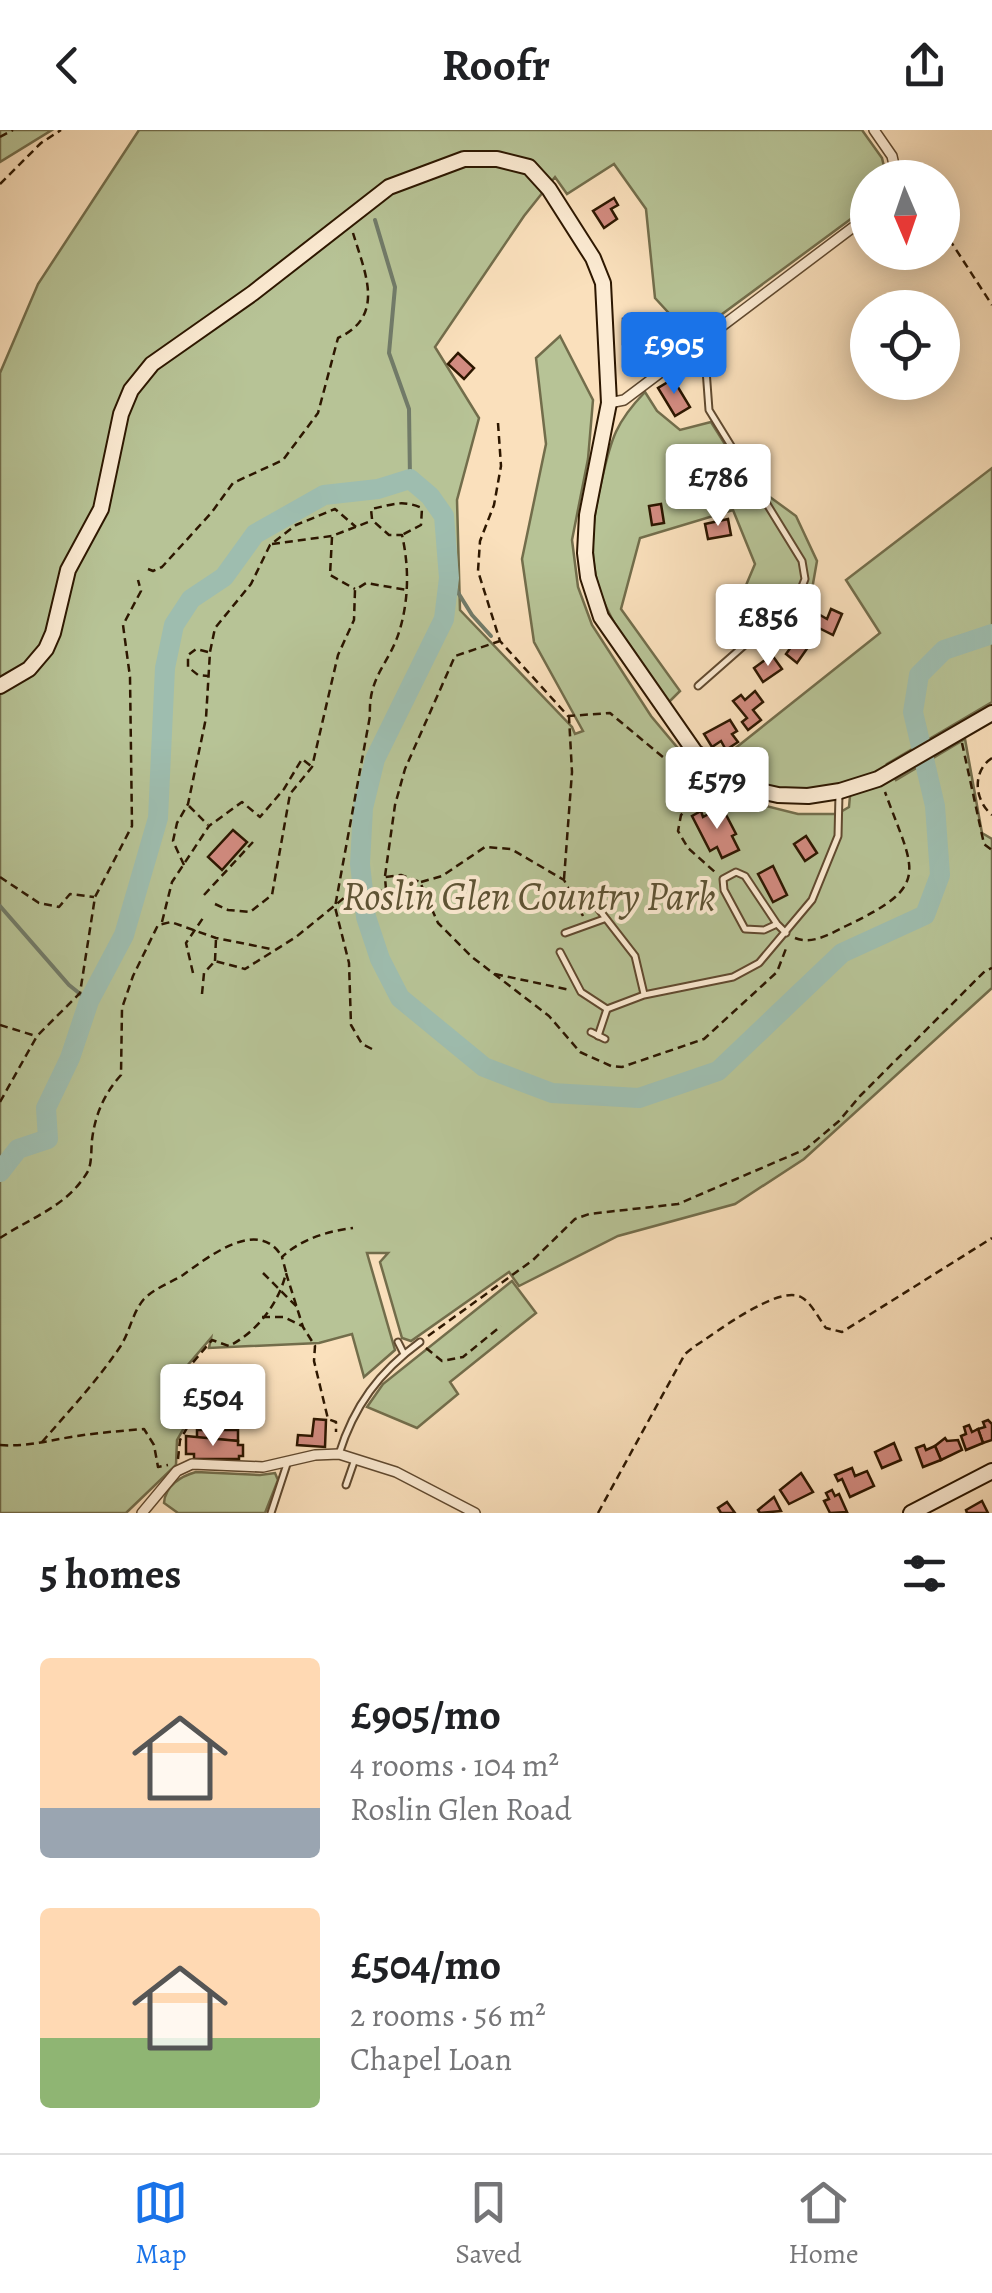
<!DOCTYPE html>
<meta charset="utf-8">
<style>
:root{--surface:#fff;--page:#f2f2f2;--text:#202124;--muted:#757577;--line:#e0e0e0;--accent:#1a73e8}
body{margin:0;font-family:Alegreya,serif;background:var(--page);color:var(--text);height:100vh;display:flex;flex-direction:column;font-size:38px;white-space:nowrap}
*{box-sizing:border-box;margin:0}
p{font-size:32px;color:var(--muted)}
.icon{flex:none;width:55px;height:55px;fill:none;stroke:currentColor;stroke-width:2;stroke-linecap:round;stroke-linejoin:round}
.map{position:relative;height:1383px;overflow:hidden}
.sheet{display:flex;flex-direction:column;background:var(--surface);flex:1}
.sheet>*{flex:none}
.needle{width:65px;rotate:178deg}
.fabs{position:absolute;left:850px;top:30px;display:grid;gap:20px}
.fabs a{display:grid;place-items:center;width:110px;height:110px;border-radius:50%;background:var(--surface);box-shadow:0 5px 25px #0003;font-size:50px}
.price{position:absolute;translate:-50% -85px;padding:0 22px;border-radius:10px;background:#fff;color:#222;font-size:32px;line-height:65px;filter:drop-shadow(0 2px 5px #0008)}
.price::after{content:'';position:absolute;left:50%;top:60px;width:30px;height:22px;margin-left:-15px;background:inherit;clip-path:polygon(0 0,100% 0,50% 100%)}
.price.active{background:var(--accent);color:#fff}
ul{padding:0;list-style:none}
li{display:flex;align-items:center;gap:30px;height:250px;padding:0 40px}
li span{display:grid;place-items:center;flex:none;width:280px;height:200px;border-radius:10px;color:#555}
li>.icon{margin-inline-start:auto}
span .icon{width:120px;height:120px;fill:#fffc;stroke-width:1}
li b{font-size:42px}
h2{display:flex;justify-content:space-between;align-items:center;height:120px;padding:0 40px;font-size:42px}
header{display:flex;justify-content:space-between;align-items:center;height:130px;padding:0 40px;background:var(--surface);font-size:45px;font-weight:600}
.menu{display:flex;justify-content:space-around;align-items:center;height:140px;border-top:2px solid var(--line);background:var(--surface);font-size:28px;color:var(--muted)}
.menu a{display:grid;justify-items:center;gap:5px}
.menu .active{color:var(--accent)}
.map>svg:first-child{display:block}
.green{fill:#b7c396;stroke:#726d4b;stroke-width:2.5}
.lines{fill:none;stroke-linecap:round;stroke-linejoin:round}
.stream{stroke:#717b69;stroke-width:4}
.river{stroke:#9ebdaf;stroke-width:20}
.building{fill:#d28b80;stroke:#2d1700;stroke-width:2.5}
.lane-casing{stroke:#60492f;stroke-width:9}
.street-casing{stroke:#60492f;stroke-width:12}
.secondary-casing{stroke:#2d1700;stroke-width:18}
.path{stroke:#2d1700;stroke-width:2.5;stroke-dasharray:8 5;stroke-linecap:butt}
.lane{stroke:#fcebd3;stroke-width:5}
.street{stroke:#fcebd3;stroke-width:9}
.secondary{stroke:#fcebd3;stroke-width:14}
.path-bridge{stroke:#2d1700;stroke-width:2.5;stroke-dasharray:8 5;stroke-linecap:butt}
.labels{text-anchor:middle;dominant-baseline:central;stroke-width:8;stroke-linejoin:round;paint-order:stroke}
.park-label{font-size:40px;font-style:italic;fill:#5d5334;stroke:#fcebd3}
</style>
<header><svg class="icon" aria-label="back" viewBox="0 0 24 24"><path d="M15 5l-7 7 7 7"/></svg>Roofr<svg class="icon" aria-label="share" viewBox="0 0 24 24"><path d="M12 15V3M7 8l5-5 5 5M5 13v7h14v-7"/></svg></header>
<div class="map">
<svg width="992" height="1383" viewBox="0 0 992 1383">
<rect width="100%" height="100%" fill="#fae0bc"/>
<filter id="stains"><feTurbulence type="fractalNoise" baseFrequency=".002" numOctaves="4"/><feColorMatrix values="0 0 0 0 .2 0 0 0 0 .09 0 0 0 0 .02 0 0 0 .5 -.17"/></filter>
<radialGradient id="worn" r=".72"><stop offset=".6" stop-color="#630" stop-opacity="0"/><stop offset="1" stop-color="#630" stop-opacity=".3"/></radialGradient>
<g class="green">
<path d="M 0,0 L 52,0 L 0,32 Z"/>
<path d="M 139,0 L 862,0 L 882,28 L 886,45 L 868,48 L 867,77 L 691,207 L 655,168 L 646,79 L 614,34 L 567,64 L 555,47 L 524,86 L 435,217 L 479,288 L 457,370 L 460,480 L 572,597 L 575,604 L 583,601 L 534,512 L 522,429 L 546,314 L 536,228 L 560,206 L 593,270 L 588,329 L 572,410 L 578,457 L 592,495 L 651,586 L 697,641 L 726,666 L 798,684 L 837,684 L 849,677 L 850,666 L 845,653 C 794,664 761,662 718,632 L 880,503 L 846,450 L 992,338 L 992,572 L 887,634 L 896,650 L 965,609 L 982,703 L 992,709 L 992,858 L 804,1029 L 735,1074 L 618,1106 L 519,1156 L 509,1142 L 411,1211 L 402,1208 L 380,1132 L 388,1123 L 367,1123 L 395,1220 L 364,1247 L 352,1204 L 319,1213 L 209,1218 L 211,1208 L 181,1243 L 181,1276 L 188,1291 L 177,1310 L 176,1335 L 126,1383 L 0,1383 L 0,243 L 38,154 Z"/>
<path d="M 645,262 L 657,281 L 680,300 L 711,292 L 748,351 L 796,386 L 817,431 L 811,465 L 782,481 L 755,502 L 741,467 L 755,434 L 733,380 L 640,408 L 621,479 L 680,561 L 668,573 C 610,487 575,459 602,349 C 611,309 616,292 645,262 Z"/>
<path d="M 512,1151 L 536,1183 L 450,1252 L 458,1264 L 417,1298 L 367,1277 L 383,1254 Z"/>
<path d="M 196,1342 L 260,1345 L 275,1343 L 278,1350 L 265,1383 L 178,1383 L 164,1373 C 165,1356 181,1346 196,1342 Z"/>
</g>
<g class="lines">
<g class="stream">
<path d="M 375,90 L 395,157 L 389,223 L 409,279 L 410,349"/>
<path d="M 449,448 L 472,485 L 491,506"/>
<path d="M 0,776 L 69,855 L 89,871"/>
</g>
<path class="river" d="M 0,1042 L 18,1019 L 48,1009 L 46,978 L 70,928 L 89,871 L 124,805 L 158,688 L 165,538 L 174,495 L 191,469 L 224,447 L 255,404 L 324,365 L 378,359 L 410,349 L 430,366 L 444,386 L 449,448 L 444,489 L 375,629 L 363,678 L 360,734 L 366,787 L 380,829 L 400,868 L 484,937 L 552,963 L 639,968 L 718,941 L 842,823 L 925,785 L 940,745 L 935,676 L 913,582 L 919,545 L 944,520 L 992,504"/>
</g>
<g class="building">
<path d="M 614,68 L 618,75 L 611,79 L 617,89 L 604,98 L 593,81 Z"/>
<path d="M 638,188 L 642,188 L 642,207 L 638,207 L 639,213 L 623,214 L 623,189 Z"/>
<path d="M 655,201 L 666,216 L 662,219 L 666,224 L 654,232 L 643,217 L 653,209 L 650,205 Z"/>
<path d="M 458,223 L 474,238 L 464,249 L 448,234 Z"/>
<path d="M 673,249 L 690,277 L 675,286 L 658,258 Z"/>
<path d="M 661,374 L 664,393 L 652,395 L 649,376 Z"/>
<path d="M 728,389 L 731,405 L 708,409 L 705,394 Z"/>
<path d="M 831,479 L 842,484 L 833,505 L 815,496 L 820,485 L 827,489 Z"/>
<path d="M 794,497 L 813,510 L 797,533 L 786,524 L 794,513 L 786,507 Z"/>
<path d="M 772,525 L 782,539 L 763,552 L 754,538 Z"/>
<path d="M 755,561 L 763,572 L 753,580 L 761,590 L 748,600 L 742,592 L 747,588 L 733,571 L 741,565 L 745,570 Z"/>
<path d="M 730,590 L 737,601 L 732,604 L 738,612 L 726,620 L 721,611 L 712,617 L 704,604 Z"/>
<path d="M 722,677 L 736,704 L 732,706 L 739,720 L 722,728 L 717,717 L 710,721 L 692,686 L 701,681 L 703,687 Z"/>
<path d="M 233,700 L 247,712 L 222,740 L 208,727 Z"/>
<path d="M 806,706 L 817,723 L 805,731 L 794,714 Z"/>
<path d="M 773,736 L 787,765 L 773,772 L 758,744 Z"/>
<path d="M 252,1236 L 252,1254 L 260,1253 L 261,1265 L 253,1265 L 254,1283 L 251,1270 L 214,1272 L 213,1250 L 250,1249 Z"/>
<path d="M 190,1250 L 204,1250 L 205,1259 L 190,1260 Z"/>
<path d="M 314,1289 L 326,1290 L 325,1317 L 297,1315 L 298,1305 L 312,1306 Z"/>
<path d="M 988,1290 L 992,1294 L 992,1310 L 983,1313 L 978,1299 L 985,1297 L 983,1292 Z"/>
<path d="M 969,1295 L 972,1302 L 978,1299 L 983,1313 L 966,1320 L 961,1306 L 966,1304 L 964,1297 Z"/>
<path d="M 197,1300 L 238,1300 L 238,1311 L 197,1308 Z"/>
<path d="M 186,1306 L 238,1311 L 238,1315 L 243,1315 L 243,1326 L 239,1326 L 239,1329 L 194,1329 L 194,1324 L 186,1324 Z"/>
<path d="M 945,1308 L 947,1311 L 958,1310 L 962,1320 L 941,1330 L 935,1316 Z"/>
<path d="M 894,1313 L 901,1330 L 882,1338 L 875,1322 Z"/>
<path d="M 924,1315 L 926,1320 L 935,1316 L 941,1330 L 923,1337 L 916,1318 Z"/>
<path d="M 852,1338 L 855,1346 L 867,1341 L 874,1356 L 850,1367 L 842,1349 L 838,1351 L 835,1345 Z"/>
<path d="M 801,1343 L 813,1362 L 789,1374 L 780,1360 Z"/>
<path d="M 832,1360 L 835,1366 L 839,1364 L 847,1382 L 830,1383 L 824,1371 L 829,1369 L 826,1363 Z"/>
<path d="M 774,1367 L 781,1381 L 760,1383 L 758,1380 Z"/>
<path d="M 982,1371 L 988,1383 L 967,1383 L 966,1380 Z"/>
<path d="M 727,1372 L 735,1383 L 721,1383 L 718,1378 Z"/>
</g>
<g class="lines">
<g class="lane-casing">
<g id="lane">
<path d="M 698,556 L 797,469 L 805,449 L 802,431 L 709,280 L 705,226 L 700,216"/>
<path d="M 597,777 L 635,826 L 644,864"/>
<path d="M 777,794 L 764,800 L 745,799 L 724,760 L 723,749 L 736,742 L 745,746 L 777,794 L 786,803"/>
<path d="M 565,803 L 604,789"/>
<path d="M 560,822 L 581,862 L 607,879 L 644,865 L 733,847 L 759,833 L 812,770 L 838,706 L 839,664"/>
<path d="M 591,902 L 605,909"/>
<path d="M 598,906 L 607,879"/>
<path d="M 398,1212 L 404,1224"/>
<path d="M 339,1324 C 354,1276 379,1242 420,1212"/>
<path d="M 346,1355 L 355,1329"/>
<path d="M 271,1383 L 287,1334"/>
</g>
</g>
<g class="street-casing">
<g id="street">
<path d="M 874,0 L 892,26 L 897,48"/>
<path d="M 609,273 L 624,270 L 868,86"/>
<path d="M 142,1383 L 177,1341 L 192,1334 L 263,1337 L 315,1325 L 339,1324 L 396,1342 L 475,1383"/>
</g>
</g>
<g class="secondary-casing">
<g id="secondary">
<path d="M 0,556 L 29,539 L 46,519 L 53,503 L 68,440 L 101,379 L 121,284 L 131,260 L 152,234 L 253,163 L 389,57 L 464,29 L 497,29 L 529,37 L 549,59 L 593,128 L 603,153 L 609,273 L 587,385 L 585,423 L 588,447 L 601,487 L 695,622 L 742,657 L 778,665 L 808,666 L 840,661 L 878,649 L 992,583"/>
<path d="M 911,1383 L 992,1341"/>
</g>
</g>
<g class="path">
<path d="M 0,7 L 13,0"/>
<path d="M 0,54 L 41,13 L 61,0"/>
<path d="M 942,98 L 992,175"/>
<path d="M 498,293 L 501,336 L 494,375 L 480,411 L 478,441 L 500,511 L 568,586 L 610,583 L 682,643 L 694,645 L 698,640"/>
<path d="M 372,389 L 371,379 C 392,375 401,369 422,378 L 421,395 L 402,405"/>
<path d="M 332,407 L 330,445 L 355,459"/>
<path d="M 272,414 L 332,406 L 371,391"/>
<path d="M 148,439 L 153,441 L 162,437 L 212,382 L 233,353 L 283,330 L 318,283 L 338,208 C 386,186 365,143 353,103"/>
<path d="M 208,522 L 196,519 L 188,525 L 188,537 L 198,545 L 208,546"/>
<path d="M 962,613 L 984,714 L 992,720"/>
<path d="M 992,628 C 972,641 974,670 992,685"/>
<path d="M 692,675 L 681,685 L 678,701 L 688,718 L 716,743"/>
<path d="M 189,676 L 208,695"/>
<path d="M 184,735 L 173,711 L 177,693 L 188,674 L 206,588 L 210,522 L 215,498 L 251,454 L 270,415 L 296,395 L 335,379 L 356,397"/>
<path d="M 385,746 L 395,675 L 405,639 L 455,526 L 500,511"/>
<path d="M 0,747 L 39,773 L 59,777 L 70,764 L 94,767"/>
<path d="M 564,749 L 572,642 L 569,587"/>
<path d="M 421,752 L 442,746 L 485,717 L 511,719 L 564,750 L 583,786"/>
<path d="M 204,765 L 253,712"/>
<path d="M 215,774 L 228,780 L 250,782 L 272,765 L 290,664 L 312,637 L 338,525 L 354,490 L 355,460 L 366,453 L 407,460"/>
<path d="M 162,792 L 172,752 L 209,696 L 242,672 L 260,687 L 284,659 L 302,629 L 311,636"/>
<path d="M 795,808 C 812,815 830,804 846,796 C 933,755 914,742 885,662"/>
<path d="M 215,831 L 216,809"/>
<path d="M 495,844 L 570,860"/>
<path d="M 202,864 L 204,843 L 215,831 L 245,839 L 296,807 L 344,768 L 386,760 L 385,747 L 401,745 L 420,752 L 438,793 L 472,827 L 549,886 L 580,922 L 611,936 L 622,937 L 704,909 L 777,842 L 787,816"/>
<path d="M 0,895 L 36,906"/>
<path d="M 372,919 L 362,914 L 351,895 L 349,833 L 335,777 L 370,586 C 368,545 390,534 400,499 C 409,468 409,436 402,405 L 389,405 L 372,390"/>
<path d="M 0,972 L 37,906 L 80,863 L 95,767 L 132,696 L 130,547 L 123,495 L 141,461 L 138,450"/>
<path d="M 0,1108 C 32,1087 68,1076 88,1041 C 92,1033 91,1019 92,1010 C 95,985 104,964 121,945 L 122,878 L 133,846 L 158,795 L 171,792 L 216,808 L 271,819"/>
<path d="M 286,1142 L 282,1127 C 301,1109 328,1101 353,1098"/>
<path d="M 263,1143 L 298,1178"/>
<path d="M 262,1187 L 284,1187 L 302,1196"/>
<path d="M 428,1206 L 533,1130 L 575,1089 L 589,1084 L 678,1074 L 806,1019 L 839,991 L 860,966 L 985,841 L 992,838"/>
<path d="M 426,1218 L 442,1231 L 463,1227 L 501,1196"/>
<path d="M 42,1312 C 69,1281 97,1251 120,1217 C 130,1202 132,1183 144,1169 C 155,1158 170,1153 183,1145 C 207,1128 259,1086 282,1127"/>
<path d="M 0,1315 C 26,1317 46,1311 71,1307 C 95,1303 119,1301 144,1299 L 154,1315 L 158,1337 L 168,1335"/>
<path d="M 178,1329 L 180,1310 L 191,1291 L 184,1268 L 184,1243 L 212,1210 L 229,1216 C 257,1202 279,1173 286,1143 L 303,1197 L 315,1216 L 314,1231 L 328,1289 L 336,1292 L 336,1302"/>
<path d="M 598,1383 L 685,1224 L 695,1216 C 716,1203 777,1155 801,1167 C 811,1172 819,1189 826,1198 L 842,1202 L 992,1108"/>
</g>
<use href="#lane" class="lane"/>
<use href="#street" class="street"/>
<use href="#secondary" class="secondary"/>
<path class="path-bridge" d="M 193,843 L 186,813 L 203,788"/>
</g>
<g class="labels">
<g class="park-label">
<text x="529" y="766">Roslin Glen Country Park</text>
</g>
</g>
<rect width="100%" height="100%" filter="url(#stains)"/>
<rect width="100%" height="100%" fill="url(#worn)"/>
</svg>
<div class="fabs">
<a><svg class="needle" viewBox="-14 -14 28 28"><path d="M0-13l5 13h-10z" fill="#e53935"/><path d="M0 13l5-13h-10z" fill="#757577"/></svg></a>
<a><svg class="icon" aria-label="locate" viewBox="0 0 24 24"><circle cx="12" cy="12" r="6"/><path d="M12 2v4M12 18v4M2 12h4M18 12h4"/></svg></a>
</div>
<b class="price active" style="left:674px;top:267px">£905</b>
<b class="price" style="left:718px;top:399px">£786</b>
<b class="price" style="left:768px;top:539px">£856</b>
<b class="price" style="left:717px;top:702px">£579</b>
<b class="price" style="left:213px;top:1319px">£504</b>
</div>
<section class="sheet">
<h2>5 homes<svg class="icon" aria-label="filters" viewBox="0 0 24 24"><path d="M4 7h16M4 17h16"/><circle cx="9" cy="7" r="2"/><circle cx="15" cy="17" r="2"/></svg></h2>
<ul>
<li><span style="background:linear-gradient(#ffd9b3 75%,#9aa5b1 0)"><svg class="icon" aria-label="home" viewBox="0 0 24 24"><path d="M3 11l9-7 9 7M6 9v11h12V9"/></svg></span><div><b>£905/mo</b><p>4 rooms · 104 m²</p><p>Roslin Glen Road</p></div></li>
<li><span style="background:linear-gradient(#ffd9b3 65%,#8fb573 0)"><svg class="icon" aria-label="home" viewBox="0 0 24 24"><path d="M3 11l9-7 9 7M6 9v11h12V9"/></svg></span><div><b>£504/mo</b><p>2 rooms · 56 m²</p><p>Chapel Loan</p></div></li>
</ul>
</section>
<nav class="menu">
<a class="active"><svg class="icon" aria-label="map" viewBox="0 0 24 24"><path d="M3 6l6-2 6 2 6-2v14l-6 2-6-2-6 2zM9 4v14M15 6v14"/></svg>Map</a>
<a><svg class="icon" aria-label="saved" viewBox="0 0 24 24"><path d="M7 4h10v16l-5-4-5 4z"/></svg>Saved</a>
<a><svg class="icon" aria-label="home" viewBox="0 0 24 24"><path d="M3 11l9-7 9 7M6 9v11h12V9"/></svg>Home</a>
</nav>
